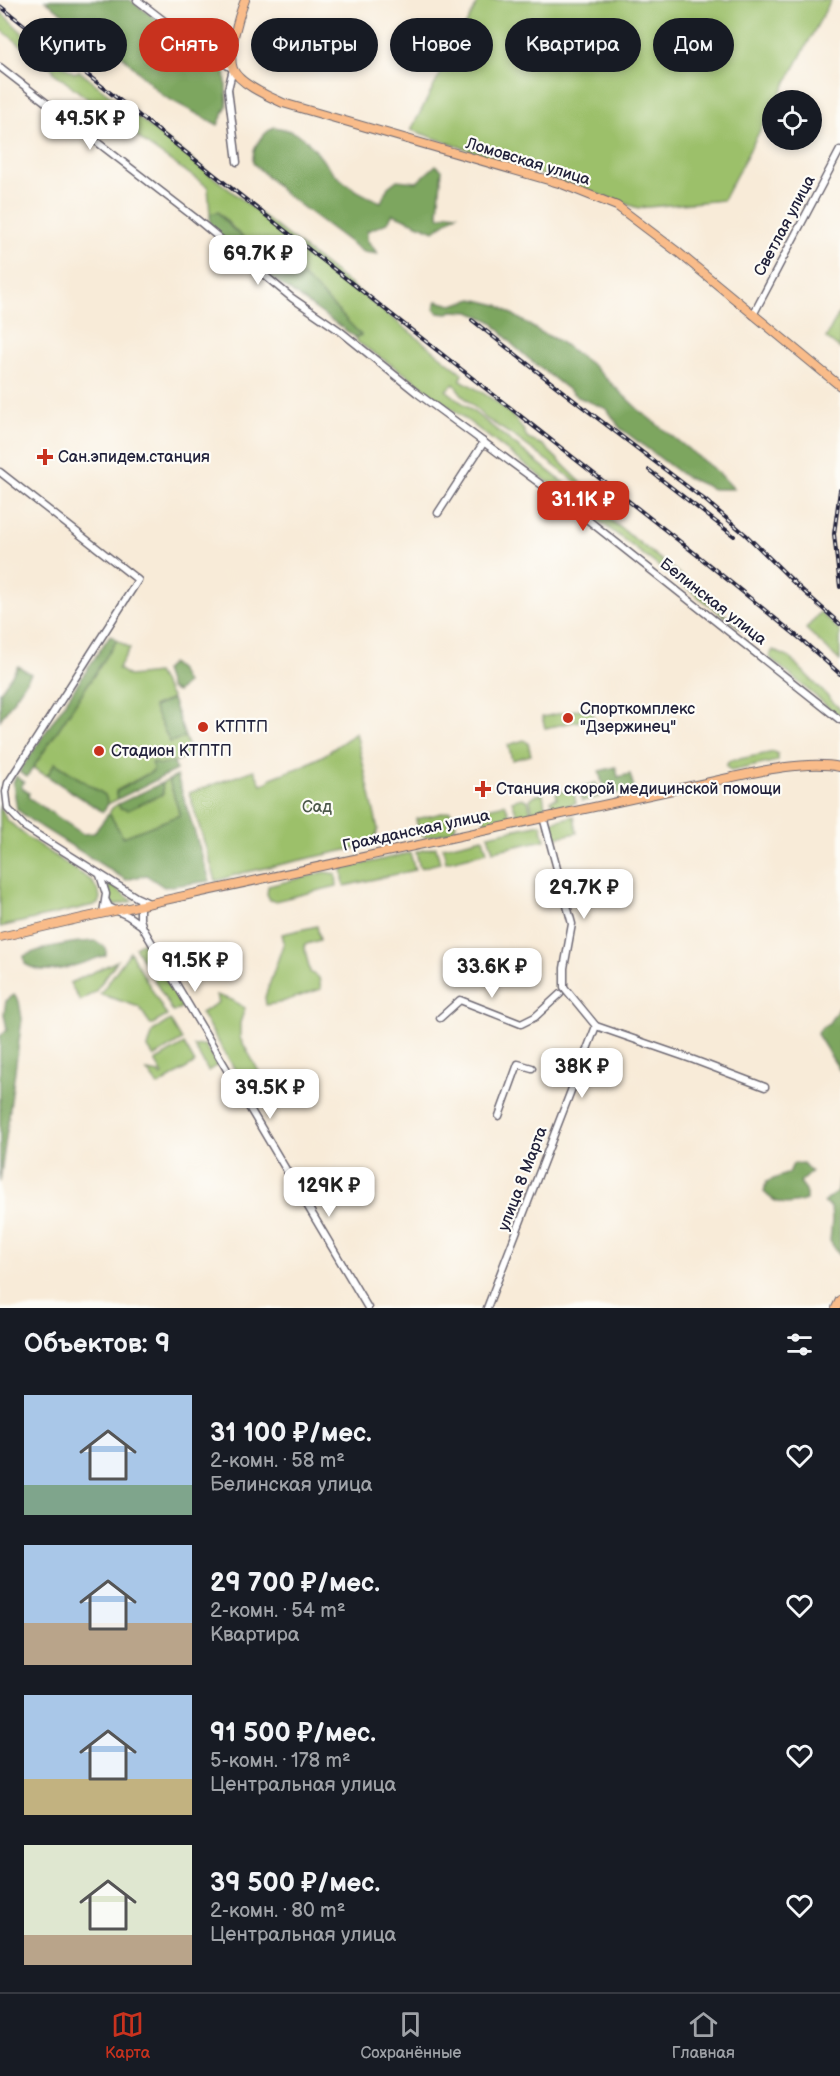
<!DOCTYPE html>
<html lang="ru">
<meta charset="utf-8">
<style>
:root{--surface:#171b24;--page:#242831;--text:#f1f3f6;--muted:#9ea1a6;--line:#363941;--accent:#c8321e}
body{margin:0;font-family:"Balsamiq Sans",sans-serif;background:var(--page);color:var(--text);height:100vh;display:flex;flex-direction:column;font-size:22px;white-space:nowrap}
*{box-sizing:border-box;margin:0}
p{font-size:20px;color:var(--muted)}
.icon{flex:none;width:33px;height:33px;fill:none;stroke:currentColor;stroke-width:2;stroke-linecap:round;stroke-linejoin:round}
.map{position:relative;height:1308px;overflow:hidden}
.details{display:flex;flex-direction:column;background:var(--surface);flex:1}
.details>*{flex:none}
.hud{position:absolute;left:18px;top:18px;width:804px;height:54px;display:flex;gap:12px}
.tools{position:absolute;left:762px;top:90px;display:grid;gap:12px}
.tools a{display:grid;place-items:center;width:60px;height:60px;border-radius:50%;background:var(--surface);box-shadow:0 3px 9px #0003;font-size:30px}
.price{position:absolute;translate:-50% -51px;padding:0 14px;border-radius:12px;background:#fff;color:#222;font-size:20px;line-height:39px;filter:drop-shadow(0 2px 3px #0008)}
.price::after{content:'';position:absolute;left:50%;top:36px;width:18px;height:14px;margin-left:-9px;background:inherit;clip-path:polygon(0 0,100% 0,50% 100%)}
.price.on{background:var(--accent);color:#fff}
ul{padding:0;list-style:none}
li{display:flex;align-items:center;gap:18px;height:150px;padding:0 24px}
li span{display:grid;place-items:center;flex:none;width:168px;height:120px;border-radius:0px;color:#555}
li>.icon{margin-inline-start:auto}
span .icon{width:72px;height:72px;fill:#fffc;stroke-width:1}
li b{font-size:26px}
h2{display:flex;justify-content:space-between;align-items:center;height:72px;padding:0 24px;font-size:26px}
.chip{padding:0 21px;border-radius:27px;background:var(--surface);box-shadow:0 3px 9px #0003;font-size:21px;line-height:54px}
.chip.on{background:var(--accent);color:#fff}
.menu{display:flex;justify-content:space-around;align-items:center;height:84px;border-top:2px solid var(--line);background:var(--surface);font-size:16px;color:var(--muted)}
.menu a{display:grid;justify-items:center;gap:3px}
.menu .on{color:var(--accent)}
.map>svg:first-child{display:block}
.green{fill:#9cc06a;stroke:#5f7152;stroke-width:1.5}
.forest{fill:#7da65e;stroke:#50644c;stroke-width:1.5}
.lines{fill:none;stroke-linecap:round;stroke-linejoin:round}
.minor-casing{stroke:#6d6872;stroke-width:9}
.major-casing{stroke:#6d6872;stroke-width:10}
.minor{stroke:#fff;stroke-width:6}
.major{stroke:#f9bc8a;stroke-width:8}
.rail-casing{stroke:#22223b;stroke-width:4}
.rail{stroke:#fdfcf7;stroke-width:1.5;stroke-dasharray:4.5;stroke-linecap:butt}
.poi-dot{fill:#c8321e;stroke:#fdfcf7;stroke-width:2}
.labels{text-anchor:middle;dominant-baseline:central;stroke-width:4.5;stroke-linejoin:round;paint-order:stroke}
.street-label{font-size:16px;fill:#22223b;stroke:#fdfcf7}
.poi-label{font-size:16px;fill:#22223b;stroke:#fdfcf7;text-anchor:start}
.park-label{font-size:16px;fill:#4d594b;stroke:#fdfcf7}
</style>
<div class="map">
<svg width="840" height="1308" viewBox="0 0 840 1308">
<rect width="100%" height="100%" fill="#fdfcf7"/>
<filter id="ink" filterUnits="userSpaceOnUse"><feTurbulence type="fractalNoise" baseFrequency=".0167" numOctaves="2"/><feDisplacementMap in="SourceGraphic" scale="12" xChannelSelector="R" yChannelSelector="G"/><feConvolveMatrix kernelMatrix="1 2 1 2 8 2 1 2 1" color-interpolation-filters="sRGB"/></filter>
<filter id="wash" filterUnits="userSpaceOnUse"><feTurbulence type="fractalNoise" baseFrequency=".008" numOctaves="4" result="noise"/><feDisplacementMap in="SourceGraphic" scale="24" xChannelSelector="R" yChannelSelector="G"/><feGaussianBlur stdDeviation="1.35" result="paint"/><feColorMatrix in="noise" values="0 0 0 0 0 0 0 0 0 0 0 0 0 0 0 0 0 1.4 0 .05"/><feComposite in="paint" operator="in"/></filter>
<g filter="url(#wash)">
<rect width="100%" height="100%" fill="#f8ebd8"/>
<g class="green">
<path d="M 479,0 L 831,0 L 777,100 L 772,100 L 772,108 L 723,200 L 638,208 L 411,130 Z"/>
<path d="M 0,11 L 38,48 L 74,73 L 79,71 L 462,373 L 461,380 C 487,395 516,411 528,439 L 543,445 L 594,495 L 515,437 L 485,418 L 464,397 L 454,384 L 446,390 L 693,585 L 742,630 L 413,379 L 357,342 L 355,337 L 360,336 L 355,329 L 282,260 L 271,250 L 250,242 L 240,235 L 218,212 L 210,214 L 208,187 L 149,146 L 53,72 L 54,70 L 0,29 Z"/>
<path d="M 840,311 L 840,349 L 826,338 Z"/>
<path d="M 820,612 L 840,631 L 840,661 L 806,629 Z"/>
<path d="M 117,640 L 130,648 L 118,669 L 129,676 L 157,673 L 172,699 L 153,707 L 170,742 L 185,737 L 191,754 L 174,762 L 161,765 L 153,771 L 116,791 L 118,799 L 108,804 L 105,795 L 55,763 L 47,776 L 33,768 Z"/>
<path d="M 773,650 L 790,658 L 840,709 L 840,717 L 769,657 Z"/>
<path d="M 591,707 L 594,718 L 545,728 L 542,717 Z"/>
<path d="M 356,733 L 378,829 L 375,839 L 369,845 L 242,873 L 216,881 L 189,793 L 254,770 L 261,784 L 268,782 L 271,778 L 303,766 L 324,755 Z"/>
<path d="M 524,740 L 528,743 L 531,755 L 512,760 L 508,745 Z"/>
<path d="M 774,752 L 778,754 L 778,761 L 731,771 L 726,766 L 729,761 Z"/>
<path d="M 169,780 L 180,815 L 123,838 L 109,813 L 112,808 L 118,804 L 121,808 L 163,794 L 162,783 Z"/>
<path d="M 596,783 L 600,797 L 582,801 L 579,787 Z"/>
<path d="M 573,789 L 576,803 L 553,809 L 551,800 L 557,798 L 556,793 Z"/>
<path d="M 543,794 L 546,812 L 533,814 L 530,800 L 533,796 Z"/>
<path d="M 522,798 L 528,801 L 531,815 L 518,817 L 512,801 Z"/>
<path d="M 0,804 L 6,819 L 27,837 L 92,881 L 99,893 L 100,898 L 98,904 L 0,927 Z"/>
<path d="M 505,804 L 512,820 L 486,826 L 482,809 Z"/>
<path d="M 450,811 L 456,825 L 453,831 L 426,837 L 419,834 L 416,819 Z"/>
<path d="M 574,816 L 577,833 L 552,838 L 547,823 Z"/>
<path d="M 541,824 L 545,840 L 493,851 L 488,835 Z"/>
<path d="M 483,838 L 487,852 L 446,862 L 443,847 Z"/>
<path d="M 436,847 L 440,863 L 420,868 L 416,852 Z"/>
<path d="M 410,853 L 415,870 L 344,886 L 342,869 Z"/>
<path d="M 325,872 L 336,874 L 337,886 L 275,901 L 270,900 L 267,894 L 268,886 Z"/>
<path d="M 107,882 L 133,901 L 110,906 L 110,894 Z"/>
<path d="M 317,926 L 320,940 L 304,945 L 310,972 L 319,978 L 321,989 L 279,1003 L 266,1005 L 265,997 L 284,942 L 282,934 Z"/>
<path d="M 143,942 L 182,1007 L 173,1012 L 135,947 Z"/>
<path d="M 130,952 L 167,1016 L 151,1025 L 139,1007 L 100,994 Z"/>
<path d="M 117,961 L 95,992 L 80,1001 L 70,983 Z"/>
<path d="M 216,995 L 232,1000 L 245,1008 L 240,1023 L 240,1038 L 266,1084 L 249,1093 L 201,1013 L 219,1002 Z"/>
<path d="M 170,1020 L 182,1040 L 154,1057 L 148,1048 L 153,1031 Z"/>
<path d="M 184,1044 L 195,1063 L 158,1086 L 147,1071 L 159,1073 L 161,1076 L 163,1075 L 155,1061 Z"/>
<path d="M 205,1045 L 217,1066 L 208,1071 L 194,1046 Z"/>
</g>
<g class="forest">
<path d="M 45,0 L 130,0 L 225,69 L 227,105 L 218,125 L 163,96 L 119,53 L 102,44 Z"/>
<path d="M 273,127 C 312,132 312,152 337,176 C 350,188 365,196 381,202 L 388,187 L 397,180 L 417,182 L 436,165 L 442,170 L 438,212 L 440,217 L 449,213 L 457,214 L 434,231 L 393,214 L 387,223 L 367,231 L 367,240 L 378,254 L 363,252 L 284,193 L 253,163 C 252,147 260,137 273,127 Z"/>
<path d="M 218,212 C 226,224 238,235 252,243 C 259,246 267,248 273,252 C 305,275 334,307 361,335 L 355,337 L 268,275 L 218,235 L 210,223 L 210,214 Z"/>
<path d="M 473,299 L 498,305 L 540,332 L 557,340 L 592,365 L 640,411 L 720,474 L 734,489 L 713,489 L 684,476 L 620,428 L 607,409 L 578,397 L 529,359 L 513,345 L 491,321 L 470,312 L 452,311 L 447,314 L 438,313 L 434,308 L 437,301 L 452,305 Z"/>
<path d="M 110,635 L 117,640 L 27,777 L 19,772 Z"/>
<path d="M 171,663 L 179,670 L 186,683 L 177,692 L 170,689 L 164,671 Z"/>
<path d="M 18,666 L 31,674 L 0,720 L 0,692 Z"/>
<path d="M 172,699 L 185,737 L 170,742 L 153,707 Z"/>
<path d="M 152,762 L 161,765 L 174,762 L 176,770 L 118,799 L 116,792 L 153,771 Z"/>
<path d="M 55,763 L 105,795 L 108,804 L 103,812 L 47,776 Z"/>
<path d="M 616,767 L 618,777 L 630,774 L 635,791 L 605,795 L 599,771 Z"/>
<path d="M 16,776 L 24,782 L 21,787 L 29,793 L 28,797 L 83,834 L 94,833 L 109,813 L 123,837 L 180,815 L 169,780 L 177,776 L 210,881 L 164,887 L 146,875 L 126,880 L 30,820 L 17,809 L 13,783 Z"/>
<path d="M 162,783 L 163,794 L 128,810 L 120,808 L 118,804 Z"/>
<path d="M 96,941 L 106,948 L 106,955 C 82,963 49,979 25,964 L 24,956 C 46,946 72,942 96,941 Z"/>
<path d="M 14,995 L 19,1001 L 22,1019 L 0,1182 L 0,1036 L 7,1030 L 4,1014 L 6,1001 Z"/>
<path d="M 840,1006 L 840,1071 L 817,1034 L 822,1027 L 829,1023 Z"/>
<path d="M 803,1163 L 811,1172 L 800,1182 L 806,1190 L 806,1200 C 788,1206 777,1206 764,1192 L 766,1182 L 789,1173 L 793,1164 Z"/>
<path d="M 840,1178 L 840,1256 L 830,1241 L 832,1220 L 831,1207 L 824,1203 L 838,1190 Z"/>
</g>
</g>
<g filter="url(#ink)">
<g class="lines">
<g class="minor-casing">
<g id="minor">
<path d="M 137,0 L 202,50 L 233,69 L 228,89 L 237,162"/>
<path d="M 0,67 L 194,217 L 292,298 L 340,331 L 417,393 L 569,505 L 840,720"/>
<path d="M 753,315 L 840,150"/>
<path d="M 0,472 L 138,580 L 8,783 L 6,792 L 8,809 L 25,827 L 136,897 L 149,903"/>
<path d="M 438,513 L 484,442"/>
<path d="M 543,817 L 572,924 L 564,968 L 564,987 L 596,1026"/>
<path d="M 100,875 L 106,894 L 103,913"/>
<path d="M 106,901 L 109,907 L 128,916 L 141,925"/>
<path d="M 140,903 L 140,919 L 143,928 L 368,1308"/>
<path d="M 440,1018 L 460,1000 L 521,1024 L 535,1017 L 560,994"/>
<path d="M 499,1116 L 518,1064 L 532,1068"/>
<path d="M 487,1308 L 596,1026 L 694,1060 L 765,1087"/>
</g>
</g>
<g class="major-casing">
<g id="major">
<path d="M 245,0 C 239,15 227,54 233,69 C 239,84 270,97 283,103 L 562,184 L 617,206 L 679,253 L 840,386"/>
<path d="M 0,937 L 82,918 L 691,786 C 733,778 800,758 840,767"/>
<path d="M 836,1308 L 840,1300"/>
</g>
</g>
<use href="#minor" class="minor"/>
<use href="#major" class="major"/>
<g class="rail-casing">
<g id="rail">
<path d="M 0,6 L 697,555 L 803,641 L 840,674"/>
<path d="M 472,320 L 571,398 L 705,500 L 746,535 L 797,585"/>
<path d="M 649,470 L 734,536"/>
<path d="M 840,490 L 834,534 L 840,587"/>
<path d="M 791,580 L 840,624"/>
</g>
</g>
<use href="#rail" class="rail"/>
</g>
</g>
<g class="poi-dot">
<path d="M42 448h6v6h6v6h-6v6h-6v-6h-6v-6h6z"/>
<circle cx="568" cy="718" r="6"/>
<circle cx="203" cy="727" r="6"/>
<circle cx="99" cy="751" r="6"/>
<path d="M480 780h6v6h6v6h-6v6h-6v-6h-6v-6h6z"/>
</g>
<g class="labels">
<g class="street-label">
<text transform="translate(528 162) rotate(17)">Ломовская улица</text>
<text transform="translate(785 226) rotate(-62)">Светлая улица</text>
<text transform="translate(713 602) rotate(38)">Белинская улица</text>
<text transform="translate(416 831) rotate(-12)">Гражданская улица</text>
<text transform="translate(523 1179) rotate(-69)">улица 8 Марта</text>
</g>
<g class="poi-label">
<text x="58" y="457">Сан.эпидем.станция</text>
<text x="580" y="709">Спорткомплекс<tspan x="580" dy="18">"Дзержинец"</tspan></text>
<text x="215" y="727">КТПТП</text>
<text x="111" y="751">Стадион КТПТП</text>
<text x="496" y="789">Станция скорой медицинской помощи</text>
</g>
<g class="park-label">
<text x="317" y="807">Сад</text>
</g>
</g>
</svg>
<div class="tools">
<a><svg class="icon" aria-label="locate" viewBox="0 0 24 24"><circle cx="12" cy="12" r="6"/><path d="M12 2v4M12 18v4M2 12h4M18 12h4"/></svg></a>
</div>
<b class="price" style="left:90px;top:151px">49.5K ₽</b>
<b class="price" style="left:258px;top:286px">69.7K ₽</b>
<b class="price on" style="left:583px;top:532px">31.1K ₽</b>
<b class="price" style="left:584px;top:920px">29.7K ₽</b>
<b class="price" style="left:195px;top:993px">91.5K ₽</b>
<b class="price" style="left:492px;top:999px">33.6K ₽</b>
<b class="price" style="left:582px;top:1099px">38K ₽</b>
<b class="price" style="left:270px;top:1120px">39.5K ₽</b>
<b class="price" style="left:329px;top:1218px">129K ₽</b>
<div class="hud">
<a class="chip">Купить</a>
<a class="chip on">Снять</a>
<a class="chip">Фильтры</a>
<a class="chip">Новое</a>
<a class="chip">Квартира</a>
<a class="chip">Дом</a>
</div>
</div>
<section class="details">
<h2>Объектов: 9<svg class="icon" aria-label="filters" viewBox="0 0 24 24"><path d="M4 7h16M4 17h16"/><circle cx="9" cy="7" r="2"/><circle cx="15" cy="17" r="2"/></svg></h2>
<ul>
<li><span style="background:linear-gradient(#a9c7e8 75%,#7fa58c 0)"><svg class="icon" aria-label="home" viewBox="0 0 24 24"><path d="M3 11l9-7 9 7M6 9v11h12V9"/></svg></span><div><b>31 100 ₽/мес.</b><p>2-комн. · 58 m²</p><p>Белинская улица</p></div><svg class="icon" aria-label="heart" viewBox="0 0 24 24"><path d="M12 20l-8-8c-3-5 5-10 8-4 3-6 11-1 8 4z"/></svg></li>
<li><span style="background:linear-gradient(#a9c7e8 65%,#b9a48a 0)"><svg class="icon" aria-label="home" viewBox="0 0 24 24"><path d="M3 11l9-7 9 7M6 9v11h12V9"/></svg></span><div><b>29 700 ₽/мес.</b><p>2-комн. · 54 m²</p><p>Квартира</p></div><svg class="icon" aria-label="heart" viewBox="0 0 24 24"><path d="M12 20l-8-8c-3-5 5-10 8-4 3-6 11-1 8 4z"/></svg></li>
<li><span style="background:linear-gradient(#a9c7e8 70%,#c2b280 0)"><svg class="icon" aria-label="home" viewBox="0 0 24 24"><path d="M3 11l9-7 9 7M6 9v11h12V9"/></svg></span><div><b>91 500 ₽/мес.</b><p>5-комн. · 178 m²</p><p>Центральная улица</p></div><svg class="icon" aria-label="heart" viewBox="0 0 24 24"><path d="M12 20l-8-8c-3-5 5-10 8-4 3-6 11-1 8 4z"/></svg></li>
<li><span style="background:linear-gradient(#dfe7d0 75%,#b9a48a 0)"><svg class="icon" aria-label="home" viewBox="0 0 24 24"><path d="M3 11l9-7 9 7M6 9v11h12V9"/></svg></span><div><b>39 500 ₽/мес.</b><p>2-комн. · 80 m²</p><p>Центральная улица</p></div><svg class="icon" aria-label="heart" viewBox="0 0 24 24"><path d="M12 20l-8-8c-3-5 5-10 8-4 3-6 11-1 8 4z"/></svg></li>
</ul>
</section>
<nav class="menu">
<a class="on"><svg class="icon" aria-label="map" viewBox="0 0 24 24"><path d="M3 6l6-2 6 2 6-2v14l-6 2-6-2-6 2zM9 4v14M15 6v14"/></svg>Карта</a>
<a><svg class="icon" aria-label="saved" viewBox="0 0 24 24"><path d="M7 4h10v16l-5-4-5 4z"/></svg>Сохранённые</a>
<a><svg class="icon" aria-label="home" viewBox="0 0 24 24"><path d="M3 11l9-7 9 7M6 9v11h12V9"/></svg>Главная</a>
</nav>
